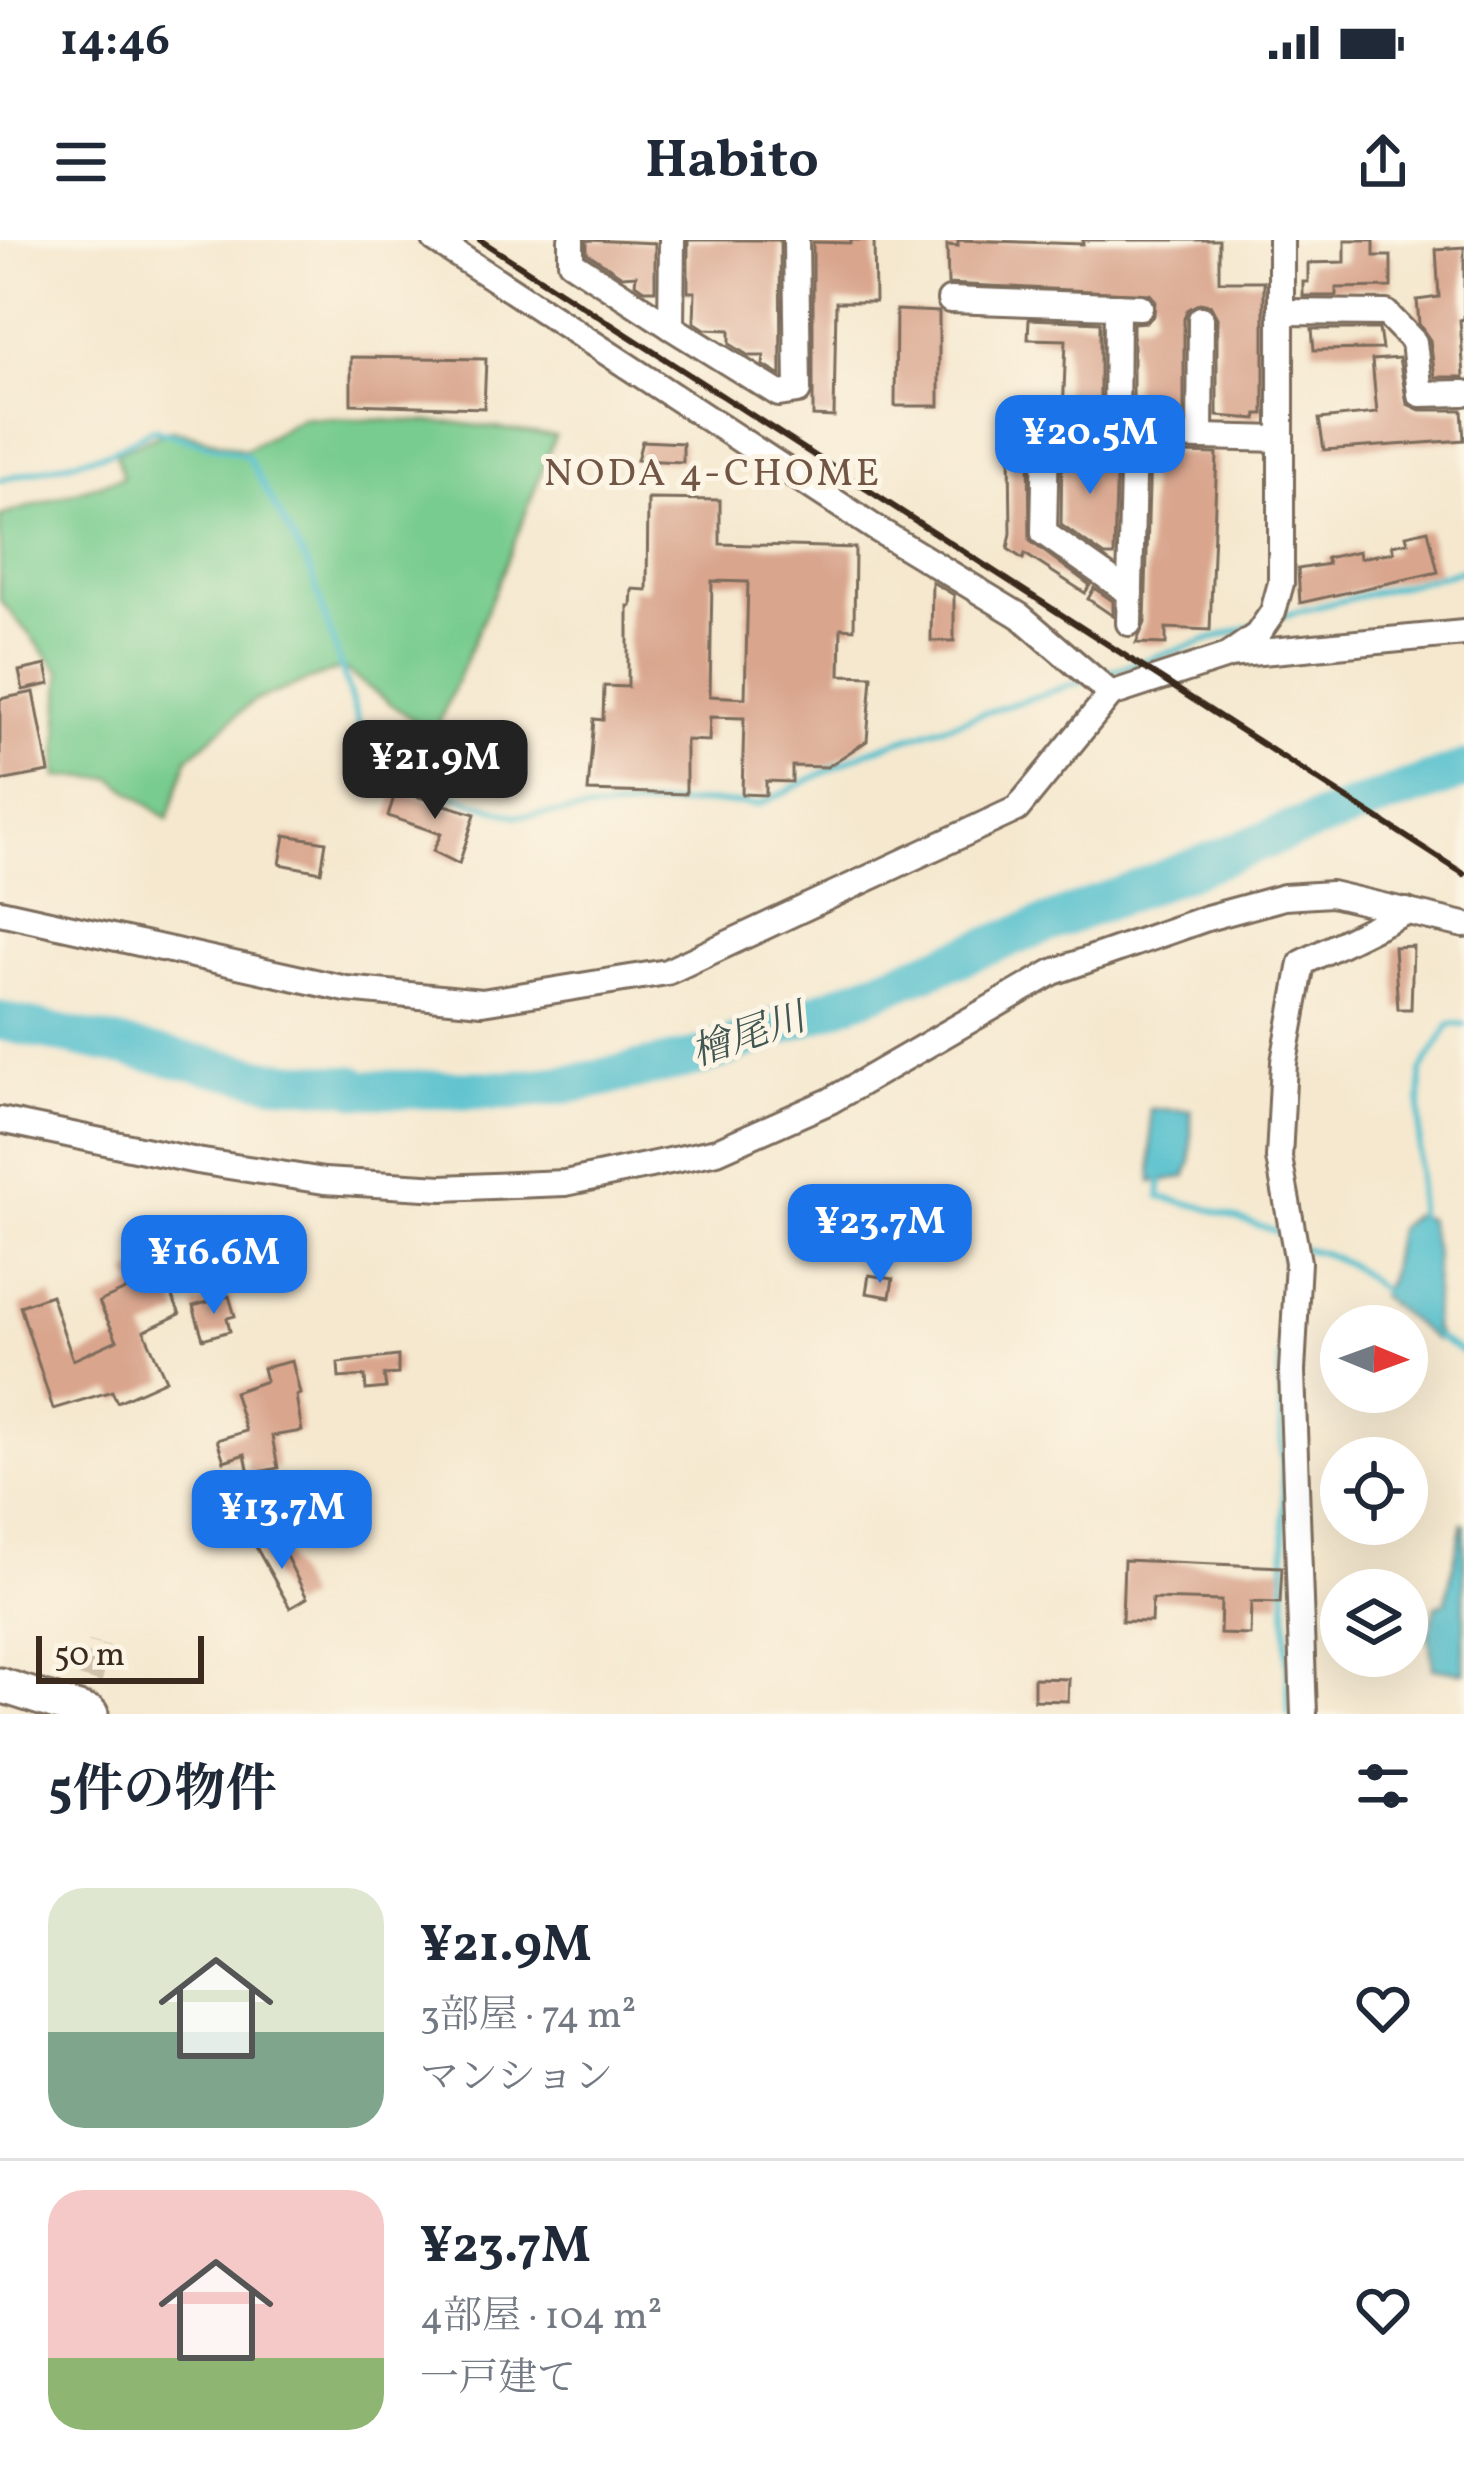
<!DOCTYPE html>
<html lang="ja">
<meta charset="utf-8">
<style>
:root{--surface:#fff;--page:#f2f2f3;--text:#1f2937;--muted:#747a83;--line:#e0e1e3;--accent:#1a73e8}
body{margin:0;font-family:Vollkorn,"Noto Serif JP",serif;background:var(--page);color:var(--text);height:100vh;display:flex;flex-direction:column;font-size:45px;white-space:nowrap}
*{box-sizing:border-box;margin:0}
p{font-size:39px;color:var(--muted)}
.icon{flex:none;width:66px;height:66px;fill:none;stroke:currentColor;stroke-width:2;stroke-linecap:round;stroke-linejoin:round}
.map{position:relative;height:1474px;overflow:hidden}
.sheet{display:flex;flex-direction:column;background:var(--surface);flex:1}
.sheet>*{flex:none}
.needle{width:78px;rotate:91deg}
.buttons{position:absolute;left:1320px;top:1065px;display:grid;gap:24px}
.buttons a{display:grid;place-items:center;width:108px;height:108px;border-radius:50%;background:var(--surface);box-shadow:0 12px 48px #0002;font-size:60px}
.scale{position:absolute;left:36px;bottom:30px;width:168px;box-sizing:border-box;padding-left:12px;border:6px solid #3b2a1e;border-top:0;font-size:33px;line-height:42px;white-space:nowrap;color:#3b2a1e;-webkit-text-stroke:9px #fcf5e5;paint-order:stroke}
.price{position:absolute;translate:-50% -102px;padding:0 27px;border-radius:24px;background:var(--accent);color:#fff;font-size:39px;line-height:78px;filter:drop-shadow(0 3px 6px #0008)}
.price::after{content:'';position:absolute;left:50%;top:72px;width:36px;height:27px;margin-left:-18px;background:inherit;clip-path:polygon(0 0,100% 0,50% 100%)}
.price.current{background:#222;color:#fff}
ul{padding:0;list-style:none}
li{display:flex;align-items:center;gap:36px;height:300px;padding:0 48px}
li+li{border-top:3px solid var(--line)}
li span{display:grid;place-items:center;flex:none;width:336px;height:240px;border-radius:36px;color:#555}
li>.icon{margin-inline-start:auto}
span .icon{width:144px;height:144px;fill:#fffc;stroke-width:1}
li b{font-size:51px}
h2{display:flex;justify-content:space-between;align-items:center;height:144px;padding:0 48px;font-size:51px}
.status{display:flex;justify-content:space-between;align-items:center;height:84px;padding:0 60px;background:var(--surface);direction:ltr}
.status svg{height:33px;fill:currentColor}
header{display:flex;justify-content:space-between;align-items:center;height:156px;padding:0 48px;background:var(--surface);font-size:54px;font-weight:700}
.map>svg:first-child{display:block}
.green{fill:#78cc8f;stroke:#5a7b56;stroke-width:3}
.water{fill:#54c0cd;stroke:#487576;stroke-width:3}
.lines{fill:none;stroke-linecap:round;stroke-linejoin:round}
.stream{stroke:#54c0cd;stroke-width:6}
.river{stroke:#54c0cd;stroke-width:39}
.building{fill:#d9a58d;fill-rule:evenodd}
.minor-tunnel{stroke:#d0c2ac;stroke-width:24;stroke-dasharray:24 12;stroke-linecap:butt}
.minor-casing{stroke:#7c6c5c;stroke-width:30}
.major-casing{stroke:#7c6c5c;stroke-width:39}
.minor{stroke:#fff;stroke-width:24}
.major{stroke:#fff;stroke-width:33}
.rail{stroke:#3b2a1e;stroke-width:6}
.labels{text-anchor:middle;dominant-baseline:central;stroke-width:10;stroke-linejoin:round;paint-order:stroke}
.neighbourhood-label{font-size:39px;letter-spacing:3px;fill:#725545;stroke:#fcf5e5}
.water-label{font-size:39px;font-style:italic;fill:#425753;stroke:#fcf5e5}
</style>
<div class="status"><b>14:46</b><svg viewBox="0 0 49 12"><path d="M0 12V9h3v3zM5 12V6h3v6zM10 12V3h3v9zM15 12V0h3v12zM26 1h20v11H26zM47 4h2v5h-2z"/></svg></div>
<header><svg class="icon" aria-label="menu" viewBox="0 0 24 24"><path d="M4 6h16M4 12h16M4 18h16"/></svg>Habito<svg class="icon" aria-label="share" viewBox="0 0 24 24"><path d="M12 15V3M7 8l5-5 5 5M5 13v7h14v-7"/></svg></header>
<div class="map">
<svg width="1464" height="1474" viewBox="0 0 1464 1474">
<rect width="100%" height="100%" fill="#fcf5e5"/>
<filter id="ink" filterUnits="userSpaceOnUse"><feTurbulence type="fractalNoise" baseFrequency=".00833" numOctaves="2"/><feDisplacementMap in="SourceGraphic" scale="24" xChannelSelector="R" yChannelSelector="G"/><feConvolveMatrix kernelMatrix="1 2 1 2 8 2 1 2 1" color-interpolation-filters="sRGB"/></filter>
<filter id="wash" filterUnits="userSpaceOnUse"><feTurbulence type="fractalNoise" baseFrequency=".004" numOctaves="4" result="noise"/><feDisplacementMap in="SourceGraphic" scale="48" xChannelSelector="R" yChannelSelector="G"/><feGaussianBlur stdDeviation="2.7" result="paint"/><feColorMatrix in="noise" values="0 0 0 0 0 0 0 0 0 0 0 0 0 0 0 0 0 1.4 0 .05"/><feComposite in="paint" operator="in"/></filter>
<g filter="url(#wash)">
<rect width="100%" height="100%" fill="#f5e8cf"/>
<path class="green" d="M 303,177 L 457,183 L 555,196 L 507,322 L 434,495 L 342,428 L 253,461 L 188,518 L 168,579 L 112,538 L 57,537 L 61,432 L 0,360 L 0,276 L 123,237 L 116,213 L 172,189 L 245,210 Z"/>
<g class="water">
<path d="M 1150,869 L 1191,870 L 1191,922 L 1185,937 L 1152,942 Z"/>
<path d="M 1413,975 L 1427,978 L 1436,1016 L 1434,1090 L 1438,1094 L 1435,1100 L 1380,1056 L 1389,1038 L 1397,988 Z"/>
<path d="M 1462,1283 L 1464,1284 L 1464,1433 L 1433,1428 L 1429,1397 L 1435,1367 L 1446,1361 Z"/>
</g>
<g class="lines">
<g class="stream">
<path d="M 0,240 L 111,212 L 153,189 L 247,216 L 311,332 L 373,529 L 516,576 L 711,562 L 758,565 L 868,511 L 1086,440"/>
<path d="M 1281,376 L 1464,330"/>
<path d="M 1099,435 L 1252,386"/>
<path d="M 1161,942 L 1160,957 L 1199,966 L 1281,993 L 1285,1023 L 1280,1131 L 1289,1474"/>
<path d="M 1418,976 L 1421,831 L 1450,784 L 1464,784"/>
<path d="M 1303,1009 C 1334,1013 1361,1030 1382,1051"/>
<path d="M 1436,1097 L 1464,1113"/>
</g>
<path class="river" d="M 0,781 L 272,839 L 354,845 L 358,849 L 514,850 L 577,843 L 700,817 L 1292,590 L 1464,530"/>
</g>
<g id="blocks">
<g class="building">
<path d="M 587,0 L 655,3 L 655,50 L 644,50 L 635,44 L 636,35 L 622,36 L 587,13 Z"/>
<path d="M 688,0 L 780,0 L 781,136 L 763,125 L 764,116 L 749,116 L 730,104 L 730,90 L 705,89 L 694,82 L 695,52 L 688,52 Z"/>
<path d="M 851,0 L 874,0 L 875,62 L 836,62 L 834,177 L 813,176 L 813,2 L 851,3 Z"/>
<path d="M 958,0 L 1083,4 L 1083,0 L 1219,0 L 1219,41 L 1264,41 L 1264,174 L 1257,174 L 1257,179 L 1217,176 L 1217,78 L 1210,65 L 1200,63 L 1187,70 L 1184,79 L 1184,180 L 1133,179 L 1133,83 L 1147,82 L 1154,75 L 1155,60 L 1150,54 L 948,44 L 947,5 L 958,6 Z"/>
<path d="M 1345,0 L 1374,0 L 1374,16 L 1391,16 L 1391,47 L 1336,48 L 1336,56 L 1303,56 L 1303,42 L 1308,42 L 1308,23 L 1345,22 Z"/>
<path d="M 1464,7 L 1464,79 L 1460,80 L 1464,137 L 1435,137 L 1430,100 L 1419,84 L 1417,60 L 1439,57 L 1436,9 Z"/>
<path d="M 896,70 L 939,72 L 939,166 L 895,166 Z"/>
<path d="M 1029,79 L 1100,82 L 1100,178 L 1097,174 L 1063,176 L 1066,100 L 1028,99 Z"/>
<path d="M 1312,89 L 1379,89 L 1382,109 L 1314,110 Z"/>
<path d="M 351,117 L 486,119 L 484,168 L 351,164 Z"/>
<path d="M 1399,118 L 1407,164 L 1420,170 L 1462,170 L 1464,200 L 1324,210 L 1319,179 L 1377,173 L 1372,120 Z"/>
<path d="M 642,201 L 683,203 L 683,222 L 637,220 Z"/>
<path d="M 1010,209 L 1029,209 L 1030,301 L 1090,345 L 1085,353 L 1025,314 L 1023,319 L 1008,309 L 1011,293 Z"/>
<path d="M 1062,210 L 1117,212 L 1114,316 L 1105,316 L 1061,285 Z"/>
<path d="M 1150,212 L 1217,214 L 1210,390 L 1166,388 L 1166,404 L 1136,403 L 1145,383 Z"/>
<path d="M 648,259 L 720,260 L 720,304 L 855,308 L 854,389 L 841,388 L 840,435 L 872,436 L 867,501 L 827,527 L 792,526 L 792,542 L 766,541 L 766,555 L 742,554 L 744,478 L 710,477 L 709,501 L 686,500 L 686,554 L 588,551 L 594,479 L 603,480 L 604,446 L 628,447 L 628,366 L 631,366 L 632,349 L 647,350 ZM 712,341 L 748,342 L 745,458 L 710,456 Z"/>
<path d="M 1428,290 L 1438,332 L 1300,363 L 1298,329 L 1328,324 L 1326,318 L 1359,311 L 1360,318 L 1394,312 L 1392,305 L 1408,302 L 1406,295 Z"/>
<path d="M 932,342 L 954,355 L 954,401 L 931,401 Z"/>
<path d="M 1094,348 L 1113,361 L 1113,376 L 1088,359 Z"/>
<path d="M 46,425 L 50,444 L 23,450 L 19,431 Z"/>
<path d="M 34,452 L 49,532 L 0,541 L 0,459 Z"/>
<path d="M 396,550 L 475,574 L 459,624 L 433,611 L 441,594 L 388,576 Z"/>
<path d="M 285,595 L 326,602 L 321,632 L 280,624 Z"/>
<path d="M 1413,706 L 1411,769 L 1398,769 L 1394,707 Z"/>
<path d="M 156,1021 L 180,1074 L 144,1091 L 166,1140 L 117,1162 L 112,1151 L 53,1169 L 20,1066 L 51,1055 L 73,1120 L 117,1100 L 99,1062 L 134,1046 L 128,1033 Z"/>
<path d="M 869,1035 L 893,1039 L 890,1057 L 866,1053 Z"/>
<path d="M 229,1056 L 235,1076 L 227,1078 L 230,1091 L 203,1099 L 193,1066 Z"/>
<path d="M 398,1116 L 398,1134 L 384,1135 L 386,1148 L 366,1150 L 365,1136 L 339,1138 L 338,1123 Z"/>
<path d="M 292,1121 L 300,1154 L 296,1156 L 302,1191 L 272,1196 L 278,1228 L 249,1234 L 245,1214 L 224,1221 L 217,1200 L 246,1191 L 234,1152 L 266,1141 L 263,1128 Z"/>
<path d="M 276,1296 L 307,1358 L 290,1368 L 256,1307 Z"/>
<path d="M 1124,1320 L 1282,1327 L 1280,1363 L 1251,1362 L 1250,1395 L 1220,1394 L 1221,1361 L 1152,1359 L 1151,1382 L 1122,1381 Z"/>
<path d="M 1034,1438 L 1069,1439 L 1068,1461 L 1034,1460 Z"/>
</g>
</g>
</g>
<g filter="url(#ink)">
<use href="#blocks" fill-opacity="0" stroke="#7c6c5c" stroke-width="3"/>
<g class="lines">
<path class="minor-tunnel" d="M 80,1474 L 100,1404"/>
<g class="minor-casing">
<g id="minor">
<path d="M 435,0 L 875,288 L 1020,376 L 1111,454"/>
<path d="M 571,0 L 571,22 L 671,87"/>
<path d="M 672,0 L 671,87 L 779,154 L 798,151 L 796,0"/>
<path d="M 950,60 L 1140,67"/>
<path d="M 1281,72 L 1386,73 L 1414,102 L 1420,154 L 1464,153"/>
<path d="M 1116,196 L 1117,66"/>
<path d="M 1200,197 L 1201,79"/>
<path d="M 1130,353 L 1044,293 L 1046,193 L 1281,199"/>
<path d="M 1129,383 L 1134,196"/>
<path d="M 1229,415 L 1464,393"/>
<path d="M 0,672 L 346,749 L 482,762 L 667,732 L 1017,569 L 1111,454 L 1227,416 L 1257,395 L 1273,372 L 1281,343 L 1281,0"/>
<path d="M 0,880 L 197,921 L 324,941 L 442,948 L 565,943 L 717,911 L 830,861 L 1053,732 L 1207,678 L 1284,657 L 1331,654 L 1464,685"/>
<path d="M 1304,1474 L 1292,1131 L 1298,1022 L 1279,918 L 1284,822 L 1302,723 L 1407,671"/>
</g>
</g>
<g class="major-casing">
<path id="major" d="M 0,1445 L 91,1474"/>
</g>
<use href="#minor" class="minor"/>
<use href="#major" class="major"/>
<path class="rail" d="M 480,0 L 1464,634"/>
</g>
</g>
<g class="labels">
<g class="neighbourhood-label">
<text x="713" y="235">NODA 4-CHOME</text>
</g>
<g class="water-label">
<text transform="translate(749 797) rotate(-19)">檜尾川</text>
</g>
</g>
</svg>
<div class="buttons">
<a><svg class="needle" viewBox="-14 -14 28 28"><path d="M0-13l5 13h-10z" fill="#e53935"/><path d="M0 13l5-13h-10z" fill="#747a83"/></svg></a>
<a><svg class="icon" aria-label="locate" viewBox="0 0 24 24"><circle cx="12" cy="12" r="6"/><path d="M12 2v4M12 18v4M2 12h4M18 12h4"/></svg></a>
<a><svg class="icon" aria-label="layers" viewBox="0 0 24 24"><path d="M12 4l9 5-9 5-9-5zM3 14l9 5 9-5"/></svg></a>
</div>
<div class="scale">50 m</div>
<b class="price" style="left:1090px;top:257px">¥20.5M</b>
<b class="price current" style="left:435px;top:582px">¥21.9M</b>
<b class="price" style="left:880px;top:1046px">¥23.7M</b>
<b class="price" style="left:214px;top:1077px">¥16.6M</b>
<b class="price" style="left:282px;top:1332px">¥13.7M</b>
</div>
<section class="sheet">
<h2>5件の物件<svg class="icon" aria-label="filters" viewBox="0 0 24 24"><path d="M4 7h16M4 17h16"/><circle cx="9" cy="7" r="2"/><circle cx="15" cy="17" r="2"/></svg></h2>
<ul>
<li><span style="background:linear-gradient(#dfe7d0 60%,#7fa58c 0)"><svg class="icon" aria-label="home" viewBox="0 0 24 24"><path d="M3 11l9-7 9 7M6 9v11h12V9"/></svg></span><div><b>¥21.9M</b><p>3部屋 · 74 m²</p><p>マンション</p></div><svg class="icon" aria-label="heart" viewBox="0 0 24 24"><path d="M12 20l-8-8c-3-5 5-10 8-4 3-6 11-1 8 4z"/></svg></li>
<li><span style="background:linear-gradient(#f6c9c9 70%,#8fb573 0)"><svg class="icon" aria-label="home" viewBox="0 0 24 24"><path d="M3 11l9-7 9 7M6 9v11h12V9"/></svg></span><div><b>¥23.7M</b><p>4部屋 · 104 m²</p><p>一戸建て</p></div><svg class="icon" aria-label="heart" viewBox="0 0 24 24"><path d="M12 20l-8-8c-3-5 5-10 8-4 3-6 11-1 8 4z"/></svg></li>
</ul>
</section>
